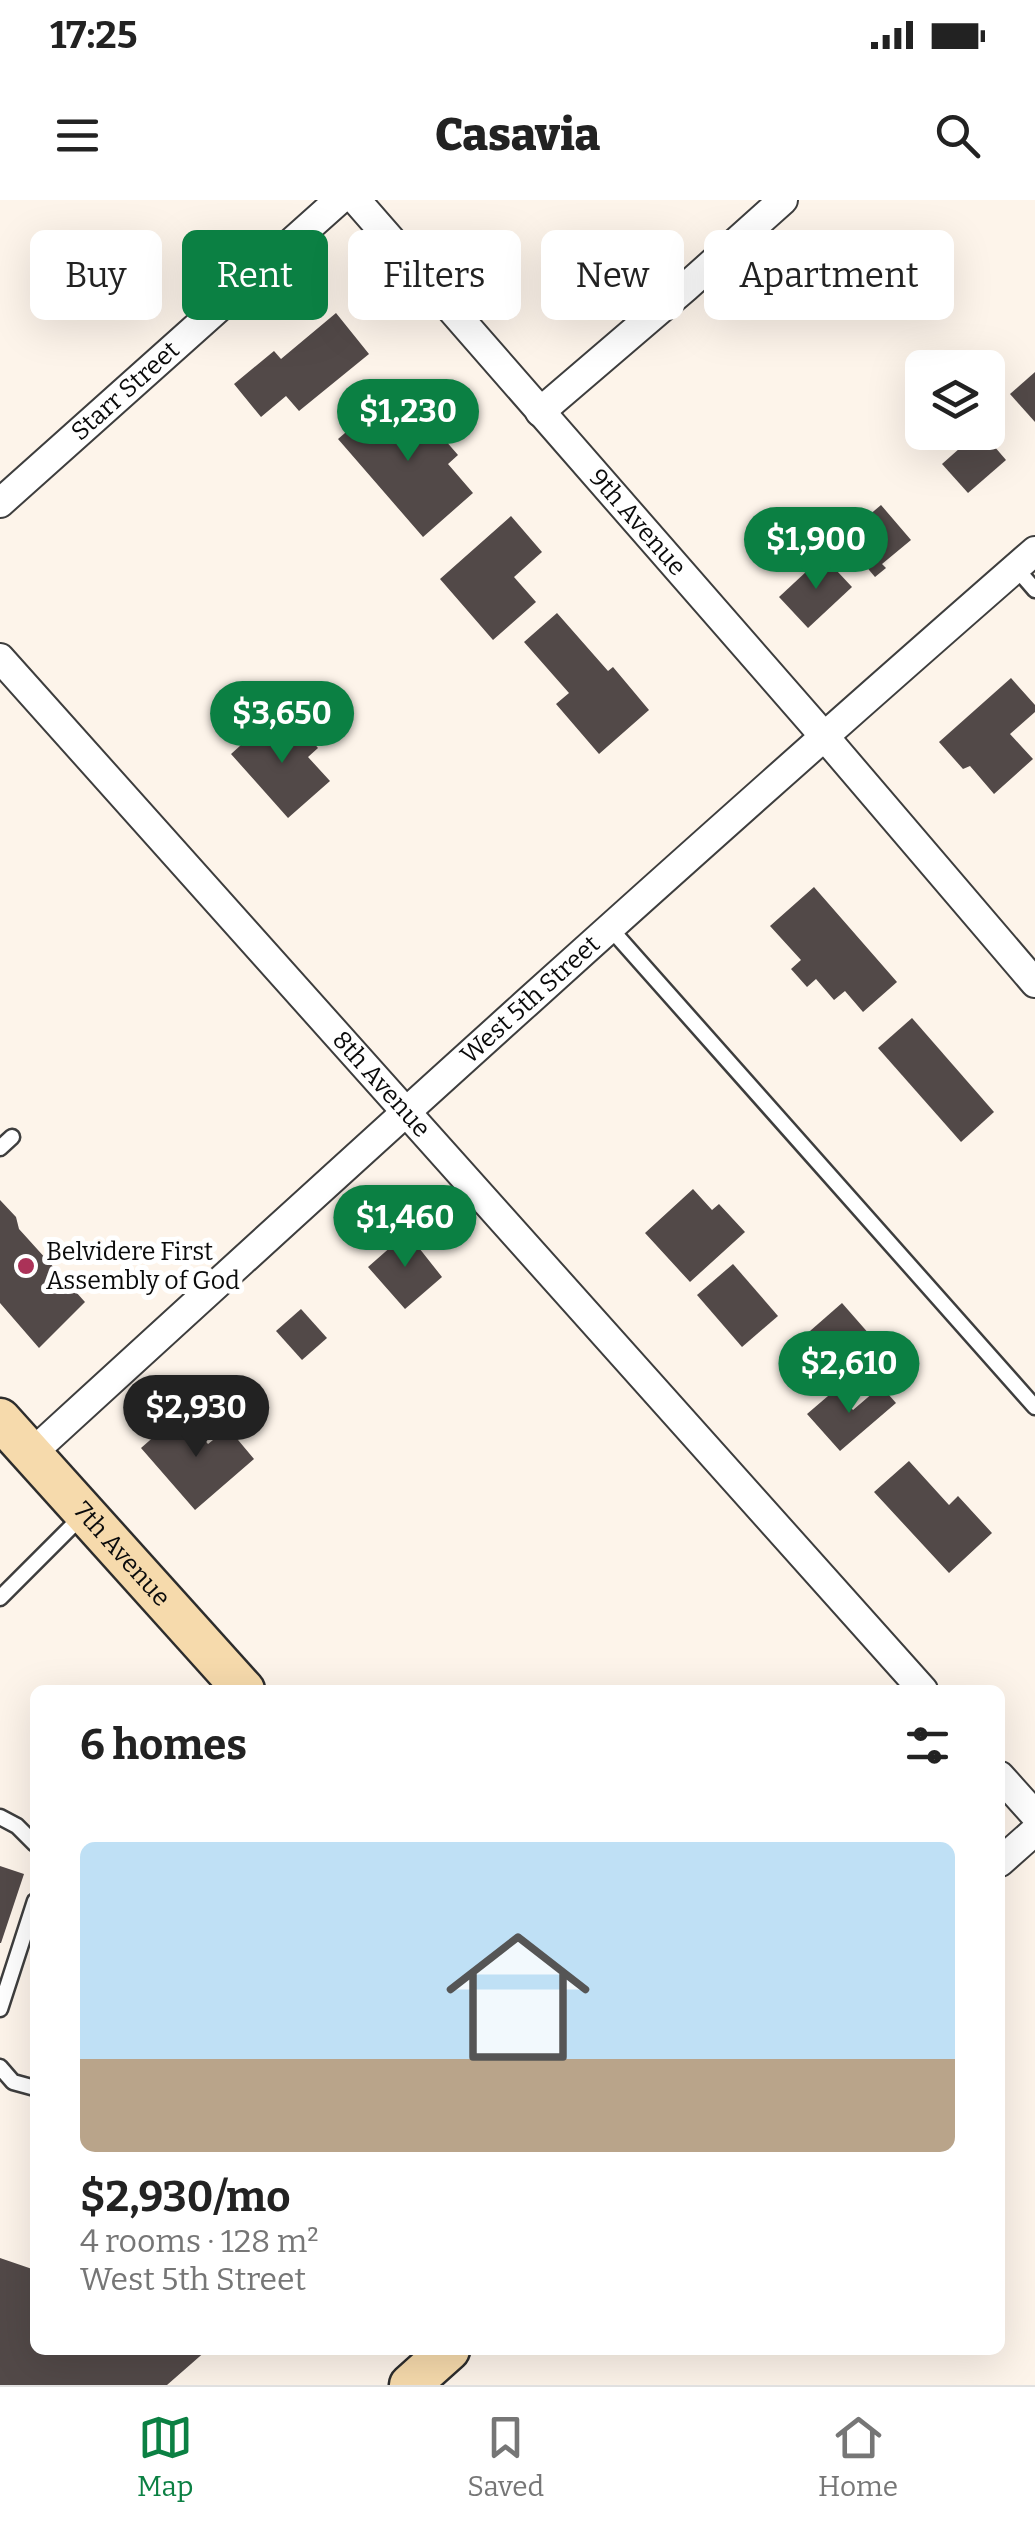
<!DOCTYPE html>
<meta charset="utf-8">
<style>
:root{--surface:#fff;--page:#f2f2f2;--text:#222;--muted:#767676;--line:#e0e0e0;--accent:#0b8043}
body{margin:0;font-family:Bitter,serif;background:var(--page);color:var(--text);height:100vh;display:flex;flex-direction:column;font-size:38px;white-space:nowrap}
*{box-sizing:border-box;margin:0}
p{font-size:32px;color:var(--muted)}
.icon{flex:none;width:55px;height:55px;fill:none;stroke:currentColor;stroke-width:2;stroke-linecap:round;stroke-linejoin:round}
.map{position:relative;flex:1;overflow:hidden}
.sheet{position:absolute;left:30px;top:1485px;width:975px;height:670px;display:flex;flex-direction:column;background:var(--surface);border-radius:15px;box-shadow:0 10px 40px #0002}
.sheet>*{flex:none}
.top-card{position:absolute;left:30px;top:30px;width:975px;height:90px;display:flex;gap:20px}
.fabs{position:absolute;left:905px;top:150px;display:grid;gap:20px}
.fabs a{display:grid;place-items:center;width:100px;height:100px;border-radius:15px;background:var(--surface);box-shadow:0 10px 40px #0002;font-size:50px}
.price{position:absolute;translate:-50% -85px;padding:0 22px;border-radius:35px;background:var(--accent);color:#fff;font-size:32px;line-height:65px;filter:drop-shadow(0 2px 5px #0008)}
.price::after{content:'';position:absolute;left:50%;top:60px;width:30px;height:22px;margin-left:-15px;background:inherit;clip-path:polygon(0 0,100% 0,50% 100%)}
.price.on{background:#222;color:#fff}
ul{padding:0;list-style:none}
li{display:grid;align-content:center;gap:20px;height:530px;padding:0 50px}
li span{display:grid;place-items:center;height:310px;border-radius:15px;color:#555}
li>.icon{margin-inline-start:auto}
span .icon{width:180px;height:180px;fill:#fffc;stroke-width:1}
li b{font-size:42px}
h2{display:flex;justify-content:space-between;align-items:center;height:120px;padding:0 50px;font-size:42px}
.pill{padding:0 35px;border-radius:15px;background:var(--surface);box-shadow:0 10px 40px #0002;font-size:35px;line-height:90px}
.pill.on{background:var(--accent);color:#fff}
.status{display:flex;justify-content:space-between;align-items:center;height:70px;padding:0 50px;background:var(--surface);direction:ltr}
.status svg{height:28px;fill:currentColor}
header{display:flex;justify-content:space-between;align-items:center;height:130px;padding:0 50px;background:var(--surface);font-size:45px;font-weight:800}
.tab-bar{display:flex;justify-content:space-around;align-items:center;height:140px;border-top:2px solid var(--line);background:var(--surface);font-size:28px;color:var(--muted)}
.tab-bar a{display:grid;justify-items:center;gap:5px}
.tab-bar .on{color:var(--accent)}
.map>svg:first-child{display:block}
.building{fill:#524948}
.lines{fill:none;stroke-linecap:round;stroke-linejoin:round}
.lane-casing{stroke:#3e3e3e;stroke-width:19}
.street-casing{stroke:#3e3e3e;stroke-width:32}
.secondary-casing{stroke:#2d2d2d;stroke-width:45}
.lane{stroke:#fff;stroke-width:14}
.street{stroke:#fff;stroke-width:28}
.secondary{stroke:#f6daac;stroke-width:40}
.poi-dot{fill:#ab3258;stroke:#fff;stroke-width:4}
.labels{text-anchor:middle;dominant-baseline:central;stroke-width:10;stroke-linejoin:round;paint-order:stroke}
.street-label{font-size:25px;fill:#0b0b0b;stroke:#fff}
.poi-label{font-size:25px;fill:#0b0b0b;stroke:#fff;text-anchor:start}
</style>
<div class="status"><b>17:25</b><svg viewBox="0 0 49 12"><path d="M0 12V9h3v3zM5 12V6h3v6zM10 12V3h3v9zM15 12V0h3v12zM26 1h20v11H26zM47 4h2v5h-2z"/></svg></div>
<header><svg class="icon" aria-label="menu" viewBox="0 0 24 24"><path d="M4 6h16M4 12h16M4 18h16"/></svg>Casavia<svg class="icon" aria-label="search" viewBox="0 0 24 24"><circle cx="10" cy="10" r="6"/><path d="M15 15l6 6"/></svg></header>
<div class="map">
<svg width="1035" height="2185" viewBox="0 0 1035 2185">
<rect width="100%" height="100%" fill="#fdf4ea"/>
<g class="building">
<path d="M 336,113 L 369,154 L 299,211 L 286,196 L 261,217 L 234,184 L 274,151 L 281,159 Z"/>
<path d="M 1035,172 L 1035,222 L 1010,194 Z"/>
<path d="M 388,196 L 413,225 L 424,216 L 458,255 L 448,264 L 473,293 L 423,337 L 338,239 Z"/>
<path d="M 978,232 L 982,232 L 1006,260 L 968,293 L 942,264 Z"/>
<path d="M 881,305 L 911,340 L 882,364 L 886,368 L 875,377 L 842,338 Z"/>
<path d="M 511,316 L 542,352 L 514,377 L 536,402 L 493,440 L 440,379 Z"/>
<path d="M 823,356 L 852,387 L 808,428 L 779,397 Z"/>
<path d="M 557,413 L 608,471 L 613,467 L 649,510 L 599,554 L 556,504 L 569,493 L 524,442 Z"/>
<path d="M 1011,478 L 1035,505 L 1035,512 L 1010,534 L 1033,559 L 994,594 L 970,566 L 963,569 L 939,542 Z"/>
<path d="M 271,518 L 289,538 L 301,528 L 318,548 L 308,557 L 330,581 L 288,618 L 231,554 Z"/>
<path d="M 814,687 L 897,782 L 863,812 L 845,791 L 834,800 L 816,779 L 807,787 L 791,769 L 801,760 L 770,726 Z"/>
<path d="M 912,818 L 994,912 L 961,942 L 878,848 Z"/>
<path d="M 693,989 L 712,1010 L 719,1004 L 745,1032 L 690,1082 L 645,1033 Z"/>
<path d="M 0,1000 L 16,1017 L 19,1029 L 85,1102 L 39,1148 L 0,1103 Z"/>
<path d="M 395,1029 L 404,1038 L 408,1034 L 442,1077 L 405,1109 L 368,1067 L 393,1045 L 390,1042 L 395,1037 L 391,1033 Z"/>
<path d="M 733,1064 L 778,1116 L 742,1147 L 697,1095 Z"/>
<path d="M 842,1103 L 877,1143 L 828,1185 L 794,1145 Z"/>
<path d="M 301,1109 L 327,1138 L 302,1160 L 276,1131 Z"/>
<path d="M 881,1186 L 896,1203 L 840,1251 L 807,1214 L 835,1190 L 853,1210 Z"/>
<path d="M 181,1213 L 208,1244 L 228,1228 L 254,1259 L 195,1310 L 141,1248 Z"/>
<path d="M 909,1261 L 949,1305 L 958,1296 L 992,1333 L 949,1373 L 874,1292 Z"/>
<path d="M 0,1666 L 24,1674 L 1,1743 L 0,1743 Z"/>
<path d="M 0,2058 L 35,2070 L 35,2150 L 207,2150 L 167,2185 L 0,2185 Z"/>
</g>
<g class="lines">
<g class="lane-casing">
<g id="lane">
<path d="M 1016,368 L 1035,390"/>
<path d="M 610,728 L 1035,1207"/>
<path d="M 0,948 L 12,937"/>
<path d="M 0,1398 L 81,1317"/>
<path d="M 0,1617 L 17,1626 L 35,1644"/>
<path d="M 0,1809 L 35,1701"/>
<path d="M 0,1867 L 13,1882 L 35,1888"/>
</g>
</g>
<g class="street-casing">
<g id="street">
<path id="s1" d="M 356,0 L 824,536 L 1035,783"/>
<path d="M 540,212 L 686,87 L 783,0"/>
<path id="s2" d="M 0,303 L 339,0"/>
<path id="s3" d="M 0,458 L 923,1490"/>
<path id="s4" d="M 31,1254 C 363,950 696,647 1035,351"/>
<path d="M 1000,1576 L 1035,1615"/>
<path d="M 1000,1662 L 1035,1631"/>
</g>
</g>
<g class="secondary-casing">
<g id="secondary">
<path id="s5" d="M 0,1219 L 244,1490"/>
<path d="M 410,2185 L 449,2150"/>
</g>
</g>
<use href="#lane" class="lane"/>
<use href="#street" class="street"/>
<use href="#secondary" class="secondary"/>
</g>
<circle class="poi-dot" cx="26" cy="1066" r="10"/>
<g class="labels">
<g class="street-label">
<text stroke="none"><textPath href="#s2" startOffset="168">Starr Street</textPath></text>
<text stroke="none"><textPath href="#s1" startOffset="428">9th Avenue</textPath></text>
<text stroke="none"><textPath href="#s4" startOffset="675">West 5th Street</textPath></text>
<text stroke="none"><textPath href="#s3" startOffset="572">8th Avenue</textPath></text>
<text stroke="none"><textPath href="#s5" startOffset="182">7th Avenue</textPath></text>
</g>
<g class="poi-label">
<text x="46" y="1052">Belvidere First<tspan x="46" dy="29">Assembly of God</tspan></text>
</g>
</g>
</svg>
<div class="fabs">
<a><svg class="icon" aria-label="layers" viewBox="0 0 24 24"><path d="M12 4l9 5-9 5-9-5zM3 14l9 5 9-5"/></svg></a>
</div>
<b class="price" style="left:408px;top:264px">$1,230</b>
<b class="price" style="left:816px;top:392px">$1,900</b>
<b class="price" style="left:282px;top:566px">$3,650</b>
<b class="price" style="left:405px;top:1070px">$1,460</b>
<b class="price" style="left:849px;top:1216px">$2,610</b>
<b class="price on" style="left:196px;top:1260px">$2,930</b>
<div class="top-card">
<a class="pill">Buy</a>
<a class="pill on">Rent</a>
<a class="pill">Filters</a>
<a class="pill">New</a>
<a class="pill">Apartment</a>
</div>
<section class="sheet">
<h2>6 homes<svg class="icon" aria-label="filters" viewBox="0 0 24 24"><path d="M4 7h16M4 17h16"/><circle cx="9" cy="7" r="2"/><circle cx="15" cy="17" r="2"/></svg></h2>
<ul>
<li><span style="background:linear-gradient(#bfe0f5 70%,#b9a48a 0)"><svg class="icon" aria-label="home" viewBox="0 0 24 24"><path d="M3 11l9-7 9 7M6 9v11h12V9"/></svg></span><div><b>$2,930/mo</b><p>4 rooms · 128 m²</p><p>West 5th Street</p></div></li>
</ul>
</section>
</div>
<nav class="tab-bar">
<a class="on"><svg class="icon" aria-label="map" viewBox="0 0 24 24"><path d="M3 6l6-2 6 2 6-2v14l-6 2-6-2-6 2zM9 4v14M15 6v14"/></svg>Map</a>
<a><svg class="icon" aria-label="saved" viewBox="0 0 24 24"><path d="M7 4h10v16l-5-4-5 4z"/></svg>Saved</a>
<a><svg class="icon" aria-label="home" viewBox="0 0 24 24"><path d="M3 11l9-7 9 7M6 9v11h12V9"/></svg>Home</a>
</nav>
